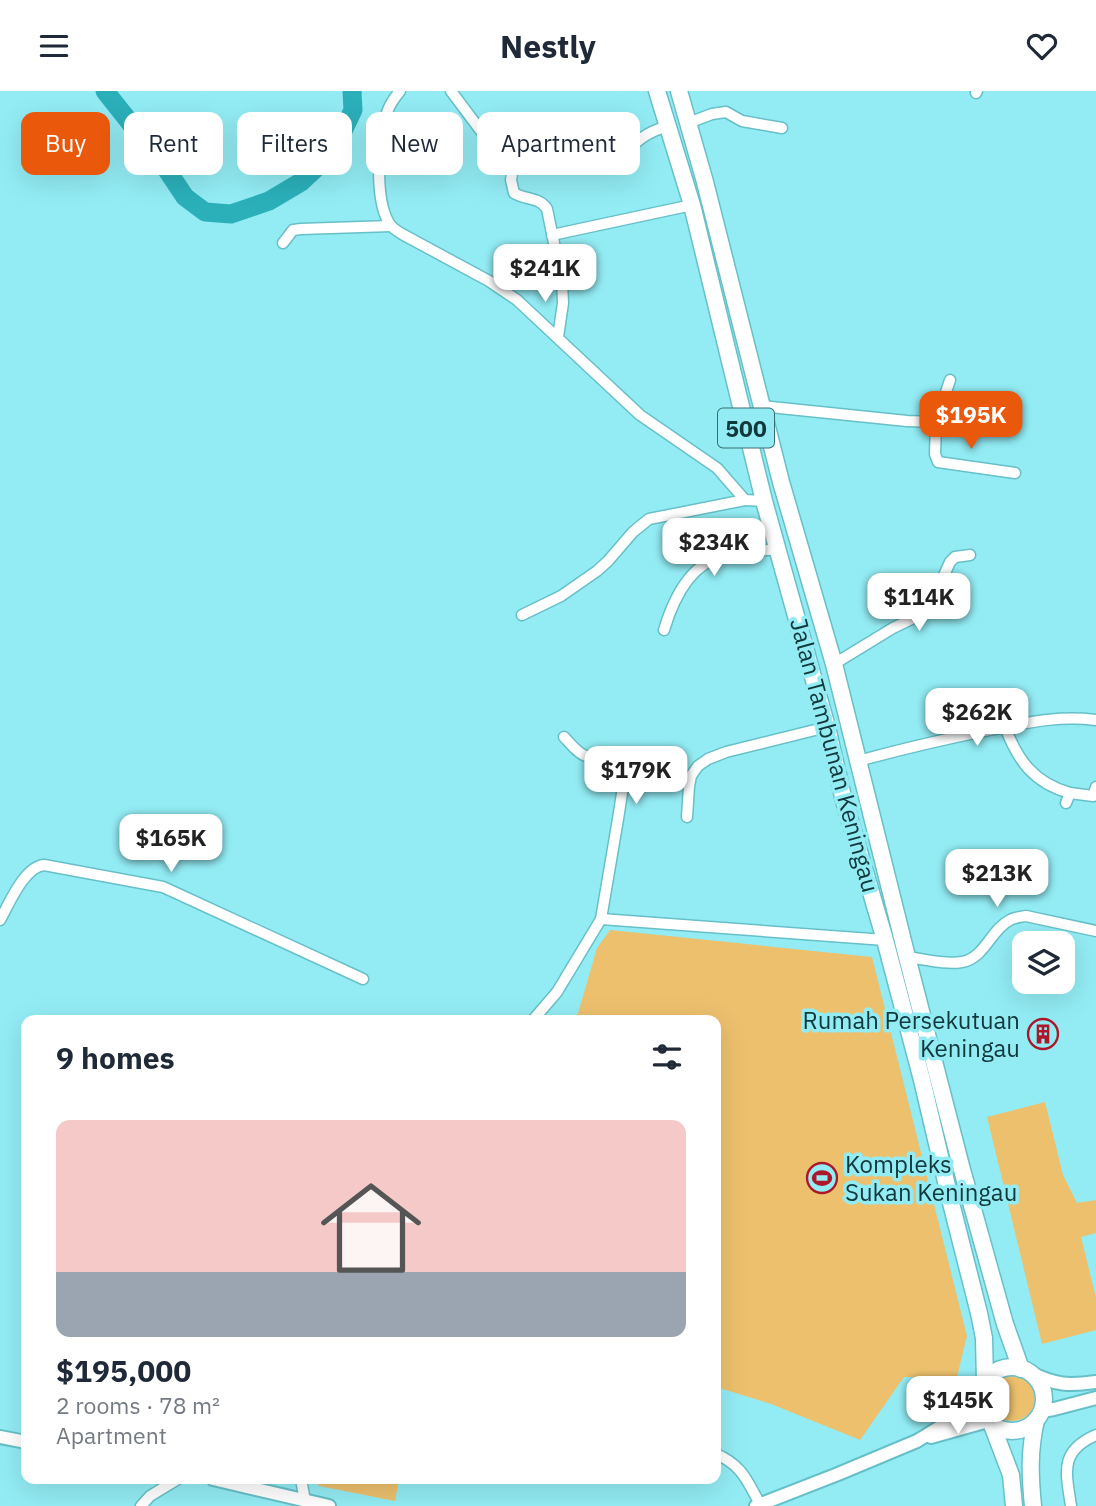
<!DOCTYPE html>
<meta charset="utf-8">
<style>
:root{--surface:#fff;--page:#f6f6f7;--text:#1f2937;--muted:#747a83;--line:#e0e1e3;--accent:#ea580c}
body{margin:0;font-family:"IBM Plex Sans",sans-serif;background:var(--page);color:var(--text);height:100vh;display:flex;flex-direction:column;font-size:26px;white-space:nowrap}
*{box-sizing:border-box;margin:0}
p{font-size:23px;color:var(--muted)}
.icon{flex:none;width:38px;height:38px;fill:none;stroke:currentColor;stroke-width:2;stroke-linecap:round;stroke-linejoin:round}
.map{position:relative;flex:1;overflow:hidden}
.panel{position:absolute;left:21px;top:924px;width:700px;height:469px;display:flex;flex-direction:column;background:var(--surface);border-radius:14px;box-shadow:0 7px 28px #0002}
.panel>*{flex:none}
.guide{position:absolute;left:21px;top:21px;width:700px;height:63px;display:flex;gap:14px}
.controls{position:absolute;left:1012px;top:840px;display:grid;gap:14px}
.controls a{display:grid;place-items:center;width:63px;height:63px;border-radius:14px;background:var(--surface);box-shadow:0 7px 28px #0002;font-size:35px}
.price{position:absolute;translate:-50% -60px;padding:0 16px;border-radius:14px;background:#fff;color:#222;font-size:23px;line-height:46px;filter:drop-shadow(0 2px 4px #0008)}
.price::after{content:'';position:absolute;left:50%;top:42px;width:21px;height:16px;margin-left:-10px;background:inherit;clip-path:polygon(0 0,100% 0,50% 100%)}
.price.active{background:var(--accent);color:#fff}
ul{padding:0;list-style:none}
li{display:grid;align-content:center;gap:14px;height:371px;padding:0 35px}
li+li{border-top:2px solid var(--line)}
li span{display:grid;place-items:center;height:217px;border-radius:14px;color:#555}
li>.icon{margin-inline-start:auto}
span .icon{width:126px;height:126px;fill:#fffc;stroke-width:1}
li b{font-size:30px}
h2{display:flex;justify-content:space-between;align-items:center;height:84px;padding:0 35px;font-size:30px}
.pill{padding:0 24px;border-radius:14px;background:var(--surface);box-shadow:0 7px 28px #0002;font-size:24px;line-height:63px}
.pill.active{background:var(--accent);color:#fff}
header{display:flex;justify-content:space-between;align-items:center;height:91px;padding:0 35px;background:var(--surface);font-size:32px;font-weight:800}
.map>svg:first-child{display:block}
.green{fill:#ecc06d}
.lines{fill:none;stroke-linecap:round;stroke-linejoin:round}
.river{stroke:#2bb0ba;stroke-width:19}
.minor-casing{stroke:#67c0c8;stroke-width:13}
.tertiary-casing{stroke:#67c0c8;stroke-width:16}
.primary-casing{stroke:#67c0c8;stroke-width:19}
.minor{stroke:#fff;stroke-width:10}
.tertiary{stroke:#fff;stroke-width:12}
.primary{stroke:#fff;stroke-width:16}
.labels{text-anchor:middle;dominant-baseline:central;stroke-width:7;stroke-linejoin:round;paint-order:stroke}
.shield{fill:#93ecf4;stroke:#386e72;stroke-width:2}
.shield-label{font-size:23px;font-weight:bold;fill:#11383b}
.street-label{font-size:24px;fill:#11383b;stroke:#93ecf4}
.poi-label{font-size:24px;fill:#11383b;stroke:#93ecf4;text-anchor:end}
</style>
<header><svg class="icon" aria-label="menu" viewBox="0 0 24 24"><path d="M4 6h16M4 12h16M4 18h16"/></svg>Nestly<svg class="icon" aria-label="heart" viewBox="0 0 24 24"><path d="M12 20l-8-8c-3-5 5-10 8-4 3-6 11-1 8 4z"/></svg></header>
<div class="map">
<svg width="1096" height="1415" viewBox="0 0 1096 1415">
<rect width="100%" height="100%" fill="#93ecf4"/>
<g class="green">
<path d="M 610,839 L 872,866 L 967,1245 L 957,1286 L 904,1286 L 860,1349 L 771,1313 L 716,1296 L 716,929 L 576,929 L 597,857 Z"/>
<path d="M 1045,1011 L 1063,1084 L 1077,1112 L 1096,1109 L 1096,1142 L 1081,1146 L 1096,1207 L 1096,1239 L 1042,1253 L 987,1026 Z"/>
<circle cx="1012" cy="1306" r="24"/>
<path d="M 315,1388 L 399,1388 L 395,1410 L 319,1395 Z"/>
</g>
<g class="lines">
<path class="river" d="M 105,0 L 163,73 L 185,106 L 205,121 L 231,123 L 269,110 L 301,91 L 333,61 L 353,19 L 352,0"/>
<g class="minor-casing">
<g id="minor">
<path d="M 400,0 C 395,6 391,11 388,19 C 378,45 374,107 389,132 C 392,137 397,140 402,143 L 489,190 L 517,209 L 640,324 L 717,377 L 745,409 L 764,410"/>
<path d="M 451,0 L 490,52 L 509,64 L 514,70 L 511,89 L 514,102 C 525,109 540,106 547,118 L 562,191 L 563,212 L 558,246"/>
<path d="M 976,2 L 977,0"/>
<path d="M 688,32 L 712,23 L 726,21 L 742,30 L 782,37"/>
<path d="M 623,65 C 637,49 647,41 668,35"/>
<path d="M 552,144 L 692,114"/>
<path d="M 283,152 L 293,139 L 301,138 L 391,135"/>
<path d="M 761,315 L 907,330 L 936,331 L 950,289"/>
<path d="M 936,331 L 935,363 L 938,371 L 1015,382"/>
<path d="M 522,524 L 561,505 L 597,480 L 608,470 L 633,441 L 649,428 L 745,409"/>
<path d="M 664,539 C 673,509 689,473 723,465 C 741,460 760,460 778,458"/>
<path d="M 834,573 L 893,537 L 928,520 L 950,471 L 955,466 L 970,464"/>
<path d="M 1005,636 C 1018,670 1034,692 1070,702 L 1066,712"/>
<path d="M 564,646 C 571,653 577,662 586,665 C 600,670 613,666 622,679 L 623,696 L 618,728 L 601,828"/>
<path d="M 858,670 C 902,658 945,648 989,639 C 1025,632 1059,624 1096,629"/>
<path d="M 1070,702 L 1093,705 L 1096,696"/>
<path d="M 687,726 L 689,695 L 691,685 L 698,675 L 708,668 L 726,661 L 827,636"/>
<path d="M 0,829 C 9,813 24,776 44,774 L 163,796 L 363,888"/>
<path d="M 907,866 C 924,868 945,874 962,871 C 985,867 991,838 1010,829 C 1015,826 1021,826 1026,825 L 1096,840"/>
<path d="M 533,929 L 557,901 L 601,828 L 885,849"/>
<path d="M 716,1363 C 742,1374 747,1390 760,1413"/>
<path d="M 301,1388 L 305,1410"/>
<path d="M 141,1415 L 150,1405 L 178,1388"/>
<path d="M 1071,1415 C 1066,1381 1059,1360 1096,1344"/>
</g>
</g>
<g class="tertiary-casing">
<g id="tertiary">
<path d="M 1031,1282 C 1056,1294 1068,1295 1096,1291"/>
<path d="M 1042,1320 L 1054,1318 L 1096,1307"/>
<path d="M 0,1346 L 26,1351"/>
<path d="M 931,1346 L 988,1330"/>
<path d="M 213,1388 L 329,1415"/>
<path d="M 756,1415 L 838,1383 L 917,1350 L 980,1311"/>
</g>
</g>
<g class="primary-casing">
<g id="primary">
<path d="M 657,0 L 692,114 L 764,410 L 827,636 L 843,706 L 885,849 L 922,989 L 952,1116 L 979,1222 L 984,1247 L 985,1291"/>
<path d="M 679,0 L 705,91 L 781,391 L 834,573 L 907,866 L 961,1075 L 1005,1233 L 1021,1278"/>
<circle cx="1012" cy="1308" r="32"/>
<path d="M 992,1334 L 1011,1384 L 1014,1415"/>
<path d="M 1033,1415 C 1030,1384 1029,1360 1036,1329"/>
</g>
</g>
<use href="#minor" class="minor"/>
<use href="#tertiary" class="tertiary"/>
<use href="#primary" class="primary"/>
</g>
<defs>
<g id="building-ring" transform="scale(1.575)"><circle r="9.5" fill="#93ecf4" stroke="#ac182a" stroke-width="1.5"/><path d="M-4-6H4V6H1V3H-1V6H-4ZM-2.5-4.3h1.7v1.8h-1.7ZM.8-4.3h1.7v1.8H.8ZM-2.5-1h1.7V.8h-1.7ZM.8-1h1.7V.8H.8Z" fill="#ac182a"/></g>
<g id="stadium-ring" transform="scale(1.575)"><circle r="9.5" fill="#93ecf4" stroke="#ac182a" stroke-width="1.5"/><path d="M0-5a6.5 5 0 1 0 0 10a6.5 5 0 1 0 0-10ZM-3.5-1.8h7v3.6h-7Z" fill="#ac182a"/></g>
</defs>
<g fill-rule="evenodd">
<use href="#building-ring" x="1043" y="943"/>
<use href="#stadium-ring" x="822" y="1087"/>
</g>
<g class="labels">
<rect class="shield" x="718" y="317.5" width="56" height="39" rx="5"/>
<g class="shield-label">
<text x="746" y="337">500</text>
</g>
<g class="street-label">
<text transform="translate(835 664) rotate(75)">Jalan Tambunan Keningau</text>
</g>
<g class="poi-label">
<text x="1020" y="929">Rumah Persekutuan<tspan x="1020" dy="28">Keningau</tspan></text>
<text x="845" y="1073" text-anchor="start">Kompleks<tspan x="845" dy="28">Sukan Keningau</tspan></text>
</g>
</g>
</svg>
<div class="controls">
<a><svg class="icon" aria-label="layers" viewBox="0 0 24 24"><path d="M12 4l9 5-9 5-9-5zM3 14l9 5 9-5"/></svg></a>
</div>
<b class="price" style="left:545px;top:213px">$241K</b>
<b class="price active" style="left:971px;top:360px">$195K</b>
<b class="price" style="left:714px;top:487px">$234K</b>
<b class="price" style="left:919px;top:542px">$114K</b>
<b class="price" style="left:977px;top:657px">$262K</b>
<b class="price" style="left:636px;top:715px">$179K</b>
<b class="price" style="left:171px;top:783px">$165K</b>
<b class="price" style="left:997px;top:818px">$213K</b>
<b class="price" style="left:958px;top:1345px">$145K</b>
<div class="guide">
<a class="pill active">Buy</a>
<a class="pill">Rent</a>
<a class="pill">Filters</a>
<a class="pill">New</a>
<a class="pill">Apartment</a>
</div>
<section class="panel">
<h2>9 homes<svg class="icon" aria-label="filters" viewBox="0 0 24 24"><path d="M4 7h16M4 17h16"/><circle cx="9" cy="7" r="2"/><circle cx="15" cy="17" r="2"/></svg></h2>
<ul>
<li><span style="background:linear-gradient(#f6c9c9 70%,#9aa5b1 0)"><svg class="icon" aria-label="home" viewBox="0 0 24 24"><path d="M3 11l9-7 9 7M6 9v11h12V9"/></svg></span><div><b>$195,000</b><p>2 rooms · 78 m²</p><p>Apartment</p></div></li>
</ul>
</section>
</div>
